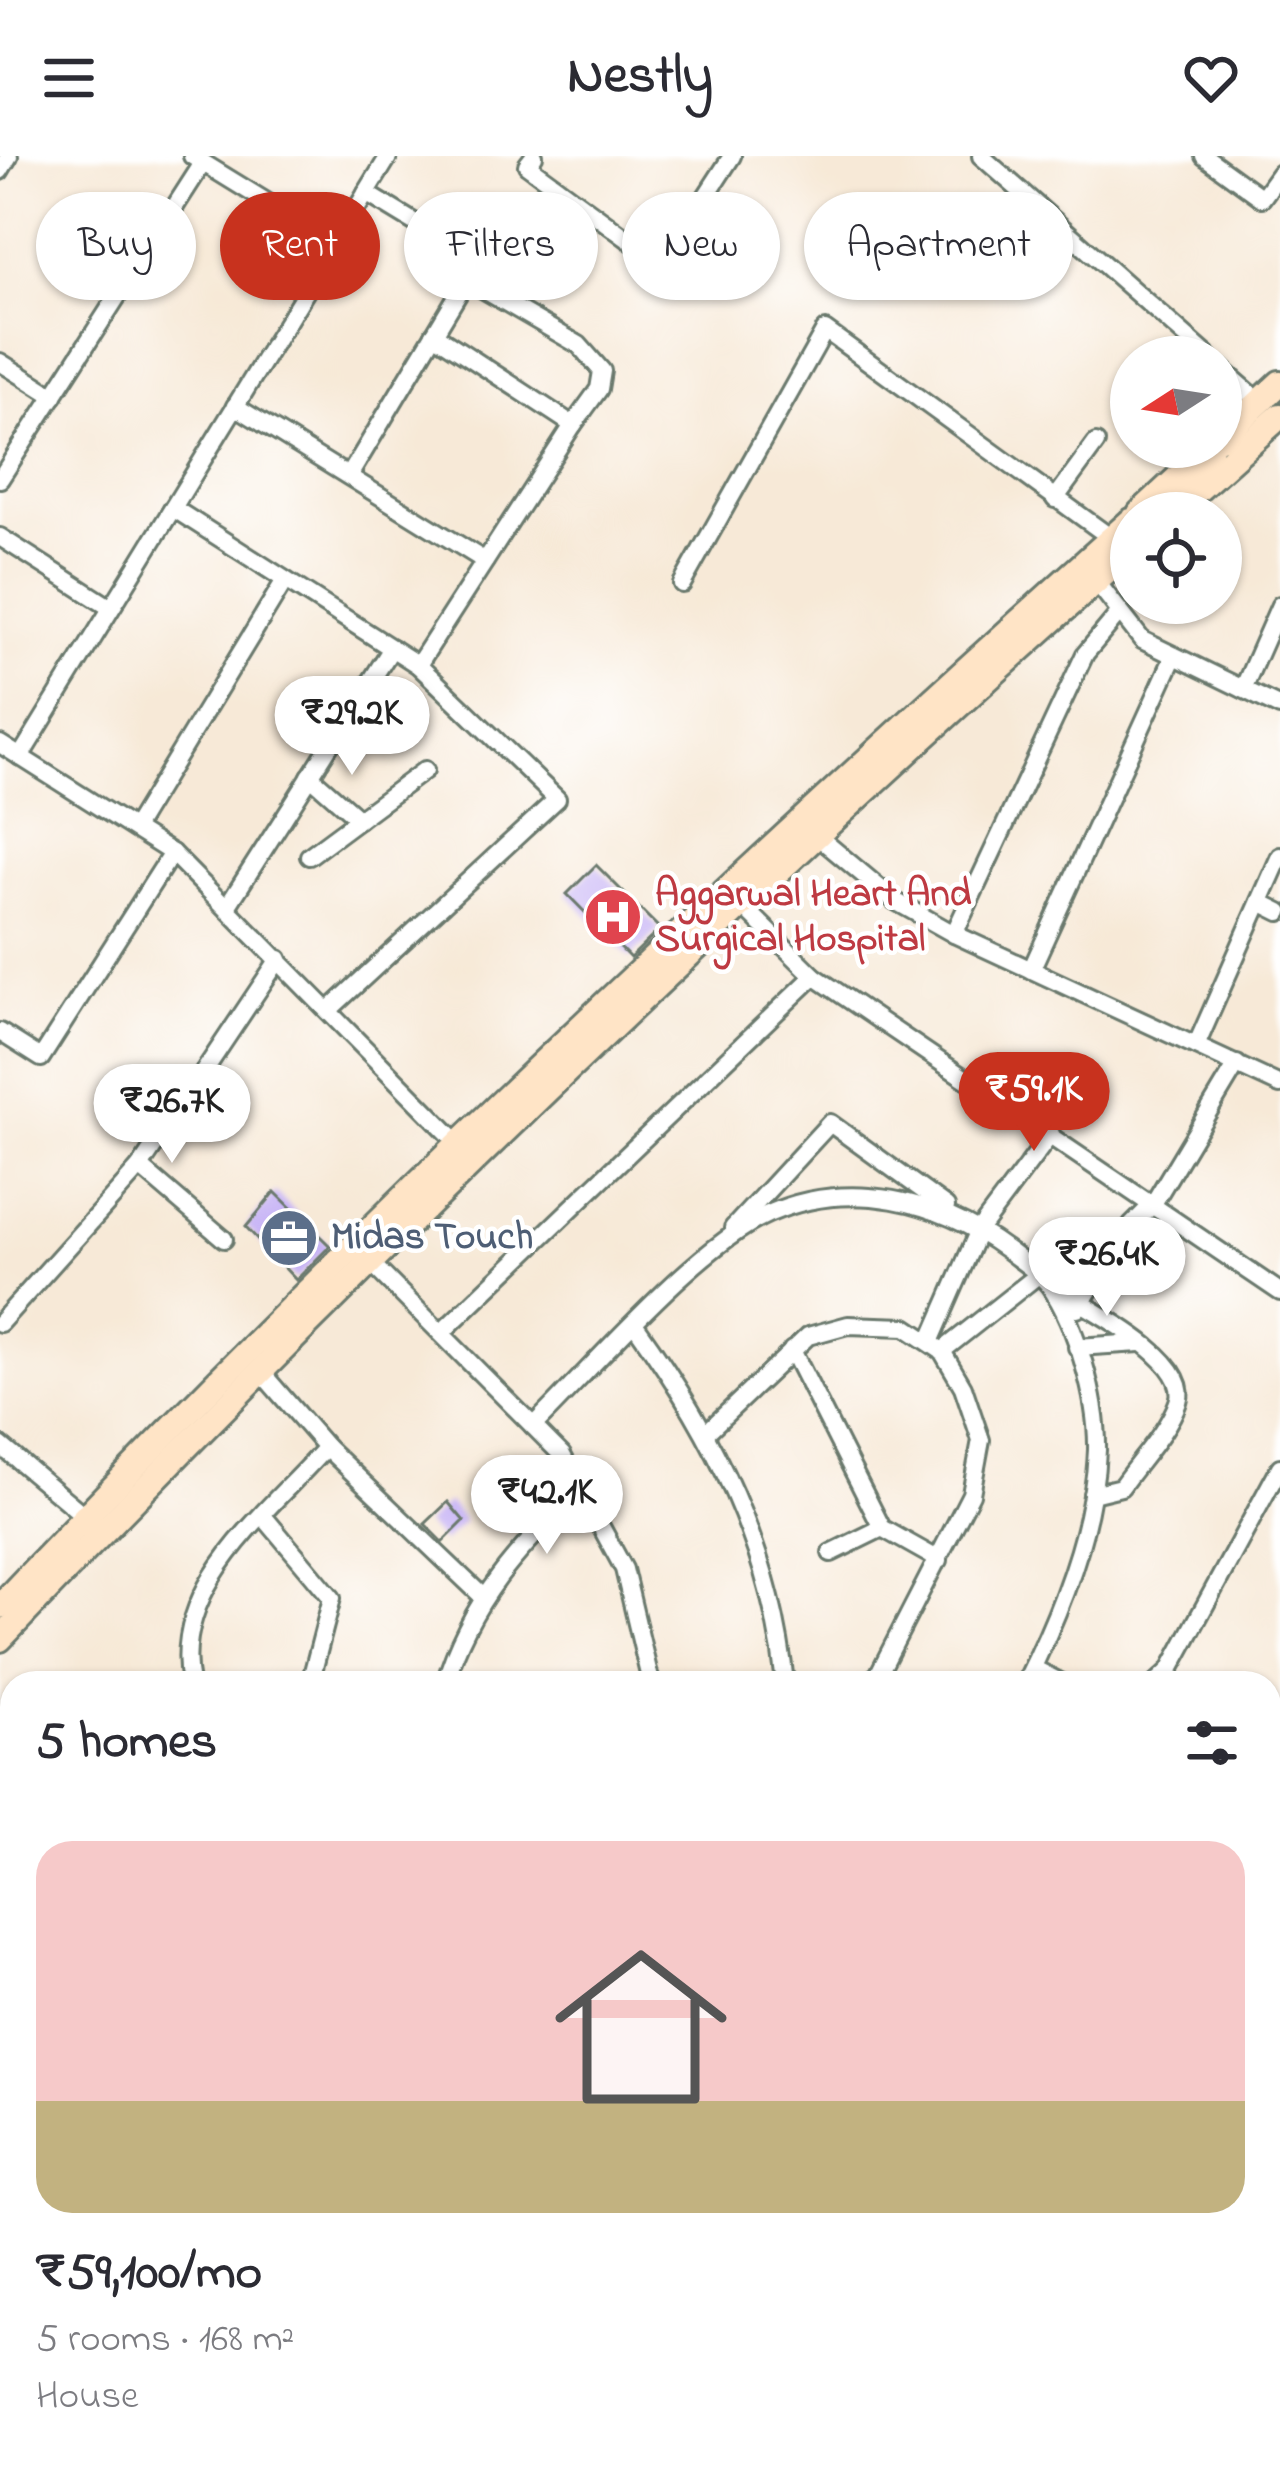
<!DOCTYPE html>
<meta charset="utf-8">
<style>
:root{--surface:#fff;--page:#f7f7f7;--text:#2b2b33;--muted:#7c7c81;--line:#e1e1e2;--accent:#c8321e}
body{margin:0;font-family:"Indie Flower",sans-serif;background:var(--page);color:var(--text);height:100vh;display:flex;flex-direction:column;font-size:45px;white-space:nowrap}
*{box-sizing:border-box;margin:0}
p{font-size:39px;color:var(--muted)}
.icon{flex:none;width:66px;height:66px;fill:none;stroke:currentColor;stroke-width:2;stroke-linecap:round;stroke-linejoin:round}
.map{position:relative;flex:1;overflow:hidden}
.details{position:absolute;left:0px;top:1515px;width:1281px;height:807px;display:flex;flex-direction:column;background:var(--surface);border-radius:36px 36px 0 0;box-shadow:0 3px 9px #0004}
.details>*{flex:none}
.guide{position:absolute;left:36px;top:36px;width:1209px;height:108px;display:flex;gap:24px}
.needle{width:78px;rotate:258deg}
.tools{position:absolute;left:1110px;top:180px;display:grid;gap:24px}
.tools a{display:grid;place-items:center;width:132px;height:132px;border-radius:50%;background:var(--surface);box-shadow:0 3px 9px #0004;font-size:60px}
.price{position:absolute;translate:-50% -102px;padding:0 27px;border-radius:42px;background:#fff;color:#222;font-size:39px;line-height:78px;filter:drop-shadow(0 3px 6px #0008)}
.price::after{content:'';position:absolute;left:50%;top:72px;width:36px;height:27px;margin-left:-18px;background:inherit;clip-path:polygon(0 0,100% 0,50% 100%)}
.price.current{background:var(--accent);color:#fff}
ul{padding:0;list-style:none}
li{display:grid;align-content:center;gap:24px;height:636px;padding:0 36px}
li+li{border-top:3px solid var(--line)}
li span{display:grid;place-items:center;height:372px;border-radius:36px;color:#555}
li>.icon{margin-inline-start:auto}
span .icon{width:216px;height:216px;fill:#fffc;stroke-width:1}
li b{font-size:51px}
h2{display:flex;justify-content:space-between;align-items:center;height:144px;padding:0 36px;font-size:51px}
.tag{padding:0 42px;border-radius:54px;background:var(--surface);box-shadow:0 3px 9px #0004;font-size:42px;line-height:108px}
.tag.current{background:var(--accent);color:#fff}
header{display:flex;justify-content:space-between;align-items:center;height:156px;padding:0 36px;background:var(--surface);font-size:54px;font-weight:800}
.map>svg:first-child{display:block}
.building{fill:#c7b4f5}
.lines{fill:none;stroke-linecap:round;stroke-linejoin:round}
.minor-casing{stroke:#6b796d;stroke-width:22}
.secondary-casing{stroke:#6b796d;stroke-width:30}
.minor{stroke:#fff;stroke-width:16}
.secondary{stroke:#ffe4c6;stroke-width:24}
.rail{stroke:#1f3d34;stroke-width:6;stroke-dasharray:18 9;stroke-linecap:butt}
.labels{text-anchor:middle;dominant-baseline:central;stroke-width:9;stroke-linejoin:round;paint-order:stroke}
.health-label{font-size:39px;font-weight:bold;fill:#be3a42;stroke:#fff;text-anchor:start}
.service-label{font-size:39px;font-weight:bold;fill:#4e5e75;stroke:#fff;text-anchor:start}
</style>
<header><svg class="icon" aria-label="menu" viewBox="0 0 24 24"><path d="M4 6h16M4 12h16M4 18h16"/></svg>Nestly<svg class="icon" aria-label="heart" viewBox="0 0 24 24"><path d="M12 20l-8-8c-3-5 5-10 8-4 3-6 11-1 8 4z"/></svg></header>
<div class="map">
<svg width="1280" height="2320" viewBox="0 0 1280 2320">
<rect width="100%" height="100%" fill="#fff"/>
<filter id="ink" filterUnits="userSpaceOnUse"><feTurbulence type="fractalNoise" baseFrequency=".00833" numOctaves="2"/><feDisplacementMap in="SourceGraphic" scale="24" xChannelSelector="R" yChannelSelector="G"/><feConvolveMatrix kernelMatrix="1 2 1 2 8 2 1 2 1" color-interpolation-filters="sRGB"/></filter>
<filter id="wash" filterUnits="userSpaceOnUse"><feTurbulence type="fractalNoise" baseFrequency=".004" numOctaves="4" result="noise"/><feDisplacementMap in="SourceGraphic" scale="48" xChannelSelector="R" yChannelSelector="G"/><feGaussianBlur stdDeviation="2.7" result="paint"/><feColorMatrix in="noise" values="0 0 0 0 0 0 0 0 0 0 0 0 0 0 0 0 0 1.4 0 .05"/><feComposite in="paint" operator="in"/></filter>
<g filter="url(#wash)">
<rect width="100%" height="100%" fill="#f7e9d7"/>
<g id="blocks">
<g class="building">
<path d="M 596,709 L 660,773 L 630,802 L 567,738 Z"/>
<path d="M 275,1036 L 330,1090 L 296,1124 L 246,1071 Z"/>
<path d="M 448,1346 L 464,1365 L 443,1386 L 425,1368 Z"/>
</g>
</g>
</g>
<g filter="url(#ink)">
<use href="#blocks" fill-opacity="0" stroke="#6b796d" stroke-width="3"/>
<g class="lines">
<g class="minor-casing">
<g id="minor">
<path d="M 192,0 L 335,88"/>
<path d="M 534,0 L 527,9 L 662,108 L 732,0"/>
<path d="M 981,0 L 1209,201"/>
<path d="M 1204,0 L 1262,42 L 1280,17"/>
<path d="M 0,15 L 9,0"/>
<path d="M 467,124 L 579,189 L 602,215 L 599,233 L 573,269"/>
<path d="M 0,206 L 54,240"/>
<path d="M 1221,212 L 1260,246"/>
<path d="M 235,250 L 485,405"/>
<path d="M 349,320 L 478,105 L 366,37"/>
<path d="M 0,323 L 203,7"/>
<path d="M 1055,343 L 1096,287"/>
<path d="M 173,352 L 418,509 L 557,643 L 329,854"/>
<path d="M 0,381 L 111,452"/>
<path d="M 1093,421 L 1142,484 L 1280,551"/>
<path d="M 682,428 L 825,174 L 1118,387"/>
<path d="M 418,509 L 573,269 L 434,178"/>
<path d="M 1243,533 L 1280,449"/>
<path d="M 0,588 L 172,697 L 465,994"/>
<path d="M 20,601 L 389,0"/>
<path d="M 310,620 L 359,663"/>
<path d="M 134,672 L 285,424"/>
<path d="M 816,679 L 895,745 L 954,778 L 1280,929"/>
<path d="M 309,700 L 425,614"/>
<path d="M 1260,746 L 1280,756"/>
<path d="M 742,749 L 814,820 L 1280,1136"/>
<path d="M 227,751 L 392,492"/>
<path d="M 954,778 L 1085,498 L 1120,456"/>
<path d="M 1031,814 L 1174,500"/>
<path d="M 0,876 L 41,902 L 172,697"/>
<path d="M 1196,890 L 1280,700"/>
<path d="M 140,1011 L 224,1083"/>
<path d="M 733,1072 L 830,967 L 946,1051"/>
<path d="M 365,1101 L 562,1299 L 624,1413 L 651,1527"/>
<path d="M 1049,1128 C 1081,1149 1194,1202 1178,1246 C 1168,1275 1139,1305 1121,1331 L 1092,1338"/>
<path d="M 1077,1153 L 1132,1069 L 1153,1048 L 1237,908"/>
<path d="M 0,1167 L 140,1011 L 279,803"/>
<path d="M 636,1170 C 714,1279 771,1391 785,1527"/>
<path d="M 441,1177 L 814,820"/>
<path d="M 930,1186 L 979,1074 L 1051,978"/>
<path d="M 1077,1191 L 1140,1187"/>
<path d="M 792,1194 L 882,1372 L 939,1404"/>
<path d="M 942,1195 L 1038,1119"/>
<path d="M 261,1216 L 326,1291 L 482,1440"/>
<path d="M 533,1270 C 594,1210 695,1091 768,1058 C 849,1022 939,1044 1007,1094 C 1020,1104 1039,1116 1049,1129 C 1077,1169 1098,1245 1097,1294 C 1094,1373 1060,1457 1025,1527"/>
<path d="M 707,1276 L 808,1180 L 848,1169 L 906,1171 L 942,1195 L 963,1231 L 981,1284 L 971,1338 L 878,1519 L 866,1527"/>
<path d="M 0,1289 L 93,1367"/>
<path d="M 264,1361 L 332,1442 L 310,1527"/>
<path d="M 831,1397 L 882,1372"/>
<path d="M 1033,1512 L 1062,1527"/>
<path d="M 190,1527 C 170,1429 267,1358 326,1291"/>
<path d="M 445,1527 C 469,1446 520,1390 581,1333"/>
<path d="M 1156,1527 L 1170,1514 L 1280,1311"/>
<path d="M 1269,1585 L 1280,1564"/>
<path d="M 0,1673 L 12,1679"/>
<path d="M 1269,1739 L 1280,1745"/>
<path d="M 0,1867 L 12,1873"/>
<path d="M 0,2014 L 12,2020"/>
<path d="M 0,2149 L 12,2151"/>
<path d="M 159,2310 L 203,2320"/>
<path d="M 414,2310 L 433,2320"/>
<path d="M 691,2310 L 711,2320"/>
<path d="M 895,2310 L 917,2320"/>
<path d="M 24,2320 L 29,2310"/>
<path d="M 96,2320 L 105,2310"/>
<path d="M 263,2320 L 271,2310"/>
<path d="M 544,2320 L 550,2310"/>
<path d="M 841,2320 L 847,2310"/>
</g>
</g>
<g class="secondary-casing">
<g id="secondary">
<path d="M 1221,282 L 1280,227"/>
<path d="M 1140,357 L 1211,291"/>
<path d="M 1172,357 L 1280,260"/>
<path d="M 0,1450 C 359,1070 742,714 1131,365"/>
<path d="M 0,1483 C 361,1104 740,742 1131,394"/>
</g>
</g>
<use href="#minor" class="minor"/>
<use href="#secondary" class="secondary"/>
<g class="rail">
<path d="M 1269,1905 L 1280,1880"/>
<path d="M 1269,1936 L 1280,1911"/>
<path d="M 1084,2320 L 1088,2310"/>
</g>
</g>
</g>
<defs>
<g id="hospital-disc" transform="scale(3)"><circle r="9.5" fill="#e0444e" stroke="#fff"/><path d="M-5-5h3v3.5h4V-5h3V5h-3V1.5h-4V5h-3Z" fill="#fff"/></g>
<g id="office-disc" transform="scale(3)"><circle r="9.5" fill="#5c6f8a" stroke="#fff"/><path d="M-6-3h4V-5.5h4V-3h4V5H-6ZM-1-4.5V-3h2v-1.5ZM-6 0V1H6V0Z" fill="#fff"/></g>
</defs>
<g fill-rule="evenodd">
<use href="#hospital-disc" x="613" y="761"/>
<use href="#office-disc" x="289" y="1082"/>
</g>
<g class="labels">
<g class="health-label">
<text x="655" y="739">Aggarwal Heart And<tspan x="655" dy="45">Surgical Hospital</tspan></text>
</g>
<g class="service-label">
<text x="331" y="1082">Midas Touch</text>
</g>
</g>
</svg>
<div class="tools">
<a><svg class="needle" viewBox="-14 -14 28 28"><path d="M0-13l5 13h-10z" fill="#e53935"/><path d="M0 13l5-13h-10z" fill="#7c7c81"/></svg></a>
<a><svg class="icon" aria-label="locate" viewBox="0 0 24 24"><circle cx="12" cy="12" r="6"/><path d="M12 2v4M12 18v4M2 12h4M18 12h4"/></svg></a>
</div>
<b class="price" style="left:352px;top:622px">₹29.2K</b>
<b class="price current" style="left:1034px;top:998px">₹59.1K</b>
<b class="price" style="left:172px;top:1010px">₹26.7K</b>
<b class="price" style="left:1107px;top:1163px">₹26.4K</b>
<b class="price" style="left:547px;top:1401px">₹42.1K</b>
<div class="guide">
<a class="tag">Buy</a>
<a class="tag current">Rent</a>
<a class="tag">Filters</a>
<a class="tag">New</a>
<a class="tag">Apartment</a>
</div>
<section class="details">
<h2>5 homes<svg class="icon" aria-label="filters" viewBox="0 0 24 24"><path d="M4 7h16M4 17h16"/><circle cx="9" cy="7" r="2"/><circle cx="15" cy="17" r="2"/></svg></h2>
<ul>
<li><span style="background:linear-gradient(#f6c9c9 70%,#c2b280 0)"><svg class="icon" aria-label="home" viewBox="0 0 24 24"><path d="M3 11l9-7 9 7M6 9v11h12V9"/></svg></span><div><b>₹59,100/mo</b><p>5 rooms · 168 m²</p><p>House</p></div></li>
</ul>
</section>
</div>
